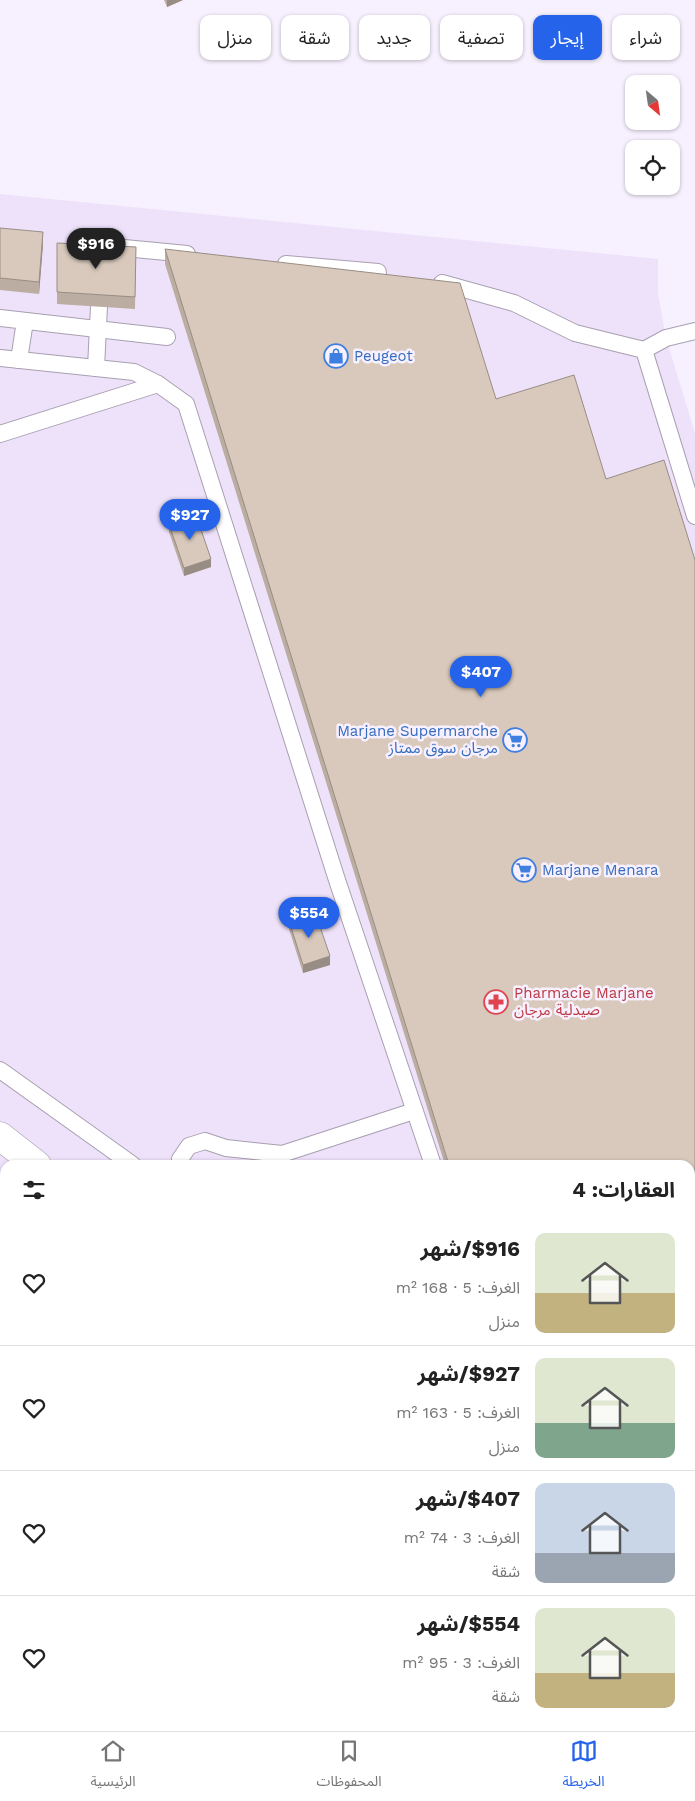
<!DOCTYPE html>
<html lang="ar">
<meta charset="utf-8">
<style>
:root{--surface:#fff;--page:#f2f2f2;--text:#222;--muted:#767676;--line:#e0e0e0;--accent:#2563eb}
body{margin:0;font-family:"Work Sans","Noto Sans Arabic",sans-serif;background:var(--page);color:var(--text);direction:rtl;height:100vh;display:flex;flex-direction:column;font-size:19px;white-space:nowrap}
*{box-sizing:border-box;margin:0}
p{font-size:16px;color:var(--muted)}
.icon{flex:none;width:28px;height:28px;fill:none;stroke:currentColor;stroke-width:2;stroke-linecap:round;stroke-linejoin:round}
.map{position:relative;flex:1;overflow:hidden;direction:ltr}
.side{position:absolute;left:0px;top:1160px;width:695px;height:571px;display:flex;flex-direction:column;background:var(--surface);border-radius:15px 15px 0 0;box-shadow:0 1px 4px #0004;direction:rtl}
.side>*{flex:none}
.guide{position:absolute;left:15px;top:15px;width:665px;height:45px;direction:rtl;display:flex;gap:10px}
.needle{width:32px;rotate:151deg}
.controls{position:absolute;left:625px;top:75px;display:grid;gap:10px}
.controls a{display:grid;place-items:center;width:55px;height:55px;border-radius:10px;background:var(--surface);box-shadow:0 1px 4px #0004;font-size:25px}
.price{position:absolute;translate:-50% -42px;padding:0 11px;border-radius:18px;background:var(--accent);color:#fff;font-size:16px;line-height:32px;filter:drop-shadow(0 1px 2px #0008)}
.price::after{content:'';position:absolute;left:50%;top:30px;width:15px;height:11px;margin-left:-8px;background:inherit;clip-path:polygon(0 0,100% 0,50% 100%)}
.price.current{background:#222;color:#fff}
ul{padding:0;list-style:none}
li{display:flex;align-items:center;gap:15px;height:125px;padding:0 20px}
li+li{border-top:1px solid var(--line)}
li span{display:grid;place-items:center;flex:none;width:140px;height:100px;border-radius:10px;color:#555}
li>.icon{margin-inline-start:auto}
span .icon{width:60px;height:60px;fill:#fffc;stroke-width:1}
li b{font-size:21px}
h2{display:flex;justify-content:space-between;align-items:center;height:60px;padding:0 20px;font-size:21px}
.chip{padding:0 18px;border-radius:10px;background:var(--surface);box-shadow:0 1px 4px #0004;font-size:18px;line-height:45px}
.chip.current{background:var(--accent);color:#fff}
.dock{display:flex;justify-content:space-around;align-items:center;height:70px;border-top:1px solid var(--line);background:var(--surface);font-size:14px;color:var(--muted)}
.dock a{display:grid;justify-items:center;gap:2px}
.dock .current{color:var(--accent)}
.map>svg:first-child{display:block}
.built{fill:#eee2fb;fill-rule:evenodd}
.grass{fill:url(#grass-tufts)}
.lines{fill:none;stroke-linecap:round;stroke-linejoin:round}
.lane-casing{stroke:#a89fb0;stroke-width:18}
.secondary-casing{stroke:#a89fb0;stroke-width:29}
.lane{stroke:#fff;stroke-width:16}
.secondary{stroke:#fff;stroke-width:28}
.wall{fill:#bbada2}
.shaded-wall{fill:#988d84}
.building{fill:#d9c9bc;stroke:#988d84}
.labels{text-anchor:middle;dominant-baseline:central;stroke-width:5;stroke-linejoin:round;paint-order:stroke}
.shop-label{font-size:15px;fill:#366cbe;stroke:#f7f0fe;text-anchor:start}
.health-label{font-size:15px;fill:#be3a42;stroke:#f7f0fe;text-anchor:start}
</style>
<div class="map">
<svg width="695" height="1731" viewBox="0 0 695 1731">
<defs>
<pattern id="grass-tufts" width="24" height="20" patternUnits="userSpaceOnUse" patternTransform="scale(1.25)"><rect width="24" height="20" fill="#bcd8a5"/><path d="M3 7l-1-3M5 7V3M7 7l1-3M15 17l-1-3M17 17v-4M19 17l1-3" fill="none" stroke="#a2ba8e"/></pattern>
</defs>
<rect width="100%" height="100%" fill="#f7f0fe"/>
<path class="built" d="M 0,194 L 658,259 L 658,294 L 666,338 L 695,433 L 695,1731 L 0,1731 ZM 5,1165 L 690,1165 L 690,1726 L 5,1726 Z"/>
<g class="grass">
<path d="M 0,1232 L 5,1236 L 5,1312 L 0,1308 Z"/>
<path d="M 690,1658 L 695,1660 L 695,1729 L 690,1726 Z"/>
</g>
<g class="lines">
<g class="lane-casing">
<g id="lane">
<path d="M 114,247 L 187,254"/>
<path d="M 286,264 L 378,272"/>
<path d="M 442,283 L 514,303 L 575,333 L 644,350 L 695,516"/>
<path d="M 0,318 L 167,337"/>
<path d="M 644,350 L 666,338 L 695,331"/>
<path d="M 0,358 L 134,372 L 158,384 L 186,404 L 337,880 L 433,1165"/>
<path d="M 19,360 L 25,321"/>
<path d="M 96,368 L 99,306"/>
<path d="M 0,434 L 158,384"/>
<path d="M 0,1070 L 133,1165"/>
<path d="M 183,1165 L 180,1159 L 189,1146 L 205,1141 L 226,1148 L 282,1154 L 414,1111"/>
<path d="M 690,1247 L 695,1245"/>
<path d="M 690,1360 L 695,1359"/>
<path d="M 0,1445 L 5,1449"/>
<path d="M 690,1512 L 695,1515"/>
<path d="M 462,1726 L 470,1731"/>
<path d="M 0,1727 L 3,1731"/>
</g>
</g>
<g class="secondary-casing">
<g id="secondary">
<path d="M 0,1136 L 37,1165"/>
<path d="M 0,1207 L 5,1211"/>
<path d="M 690,1577 L 695,1580"/>
<path d="M 690,1636 L 695,1639"/>
</g>
</g>
<use href="#lane" class="lane"/>
<use href="#secondary" class="secondary"/>
</g>
<g class="wall">
<path d="M 164,0 L 183,0 L 167,7 Z"/>
<path d="M 0,228 L 43,244 L 39,294 L 0,290 Z"/>
<path d="M 57,243 L 136,247 L 135,309 L 57,304 Z"/>
<path d="M 165,249 L 496,399 L 606,479 L 695,560 L 695,1233 L 690,1235 L 690,1165 L 445,1165 L 165,264 Z"/>
<path d="M 169,524 L 211,567 L 184,576 L 169,532 Z"/>
<path d="M 289,921 L 330,965 L 303,973 L 289,929 Z"/>
<path d="M 0,1294 L 5,1297 L 5,1414 L 0,1411 Z"/>
<path d="M 544,1726 L 690,1726 L 695,1731 L 544,1731 Z"/>
</g>
<g class="shaded-wall">
<path d="M 167,0 L 183,0 L 167,7 Z"/>
<path d="M 43,232 L 43,244 L 39,294 L 39,282 Z"/>
<path d="M 211,559 L 211,567 L 184,576 L 184,568 Z"/>
<path d="M 330,956 L 330,965 L 303,973 L 303,965 Z"/>
<path d="M 695,1219 L 695,1233 L 690,1235 L 690,1220 Z"/>
</g>
<g class="building">
<path d="M 0,228 L 43,232 L 39,282 L 0,278 Z"/>
<path d="M 57,243 L 136,247 L 135,297 L 57,292 Z"/>
<path d="M 165,249 L 460,283 L 496,399 L 574,375 L 606,479 L 664,460 L 695,560 L 695,1219 L 690,1220 L 690,1165 L 449,1165 Z"/>
<path d="M 196,515 L 211,559 L 184,568 L 169,524 Z"/>
<path d="M 315,912 L 330,956 L 303,965 L 289,921 Z"/>
<path d="M 0,1294 L 5,1297 L 5,1400 L 0,1396 Z"/>
<path d="M 690,1712 L 695,1715 L 695,1731 L 555,1731 L 547,1726 L 690,1726 Z"/>
</g>
<defs>
<g id="shop-ring" transform="scale(1.25)"><circle r="9.5" fill="#f7f0fe" stroke="#3f7fe0" stroke-width="1.5"/><path d="M-5-2.5h2.3a2.7 3.5 0 0 1 5.4 0H5L5.5 6h-11ZM-1.5-2.5h3a1.5 2.3 0 0 0-3 0Z" fill="#3f7fe0"/></g>
<g id="supermarket-ring" transform="scale(1.25)"><circle r="9.5" fill="#f7f0fe" stroke="#3f7fe0" stroke-width="1.5"/><path d="M-6-5.5h2.5l.6 2H6L4.5 2H-2.5L-4.4-4H-6ZM-1.5 3.2a1.3 1.3 0 1 0 .1 0ZM3 3.2a1.3 1.3 0 1 0 .1 0Z" fill="#3f7fe0"/></g>
<g id="pharmacy-ring" transform="scale(1.25)"><circle r="9.5" fill="#f7f0fe" stroke="#e0444e" stroke-width="1.5"/><path d="M-2-6h4v4h4v4h-4v4h-4v-4h-4v-4h4Z" fill="#e0444e"/></g>
</defs>
<g fill-rule="evenodd">
<use href="#shop-ring" x="336" y="356"/>
<use href="#supermarket-ring" x="515" y="740"/>
<use href="#supermarket-ring" x="524" y="870"/>
<use href="#pharmacy-ring" x="496" y="1002"/>
</g>
<g class="labels">
<g class="shop-label">
<text x="354" y="356">Peugeot</text>
<text x="498" y="731" text-anchor="end">Marjane Supermarche<tspan x="498" dy="17">مرجان سوق ممتاز</tspan></text>
<text x="542" y="870">Marjane Menara</text>
</g>
<g class="health-label">
<text x="514" y="993">Pharmacie Marjane<tspan x="514" dy="17">صيدلية مرجان</tspan></text>
</g>
</g>
</svg>
<div class="controls">
<a><svg class="needle" viewBox="-14 -14 28 28"><path d="M0-13l5 13h-10z" fill="#e53935"/><path d="M0 13l5-13h-10z" fill="#767676"/></svg></a>
<a><svg class="icon" aria-label="locate" viewBox="0 0 24 24"><circle cx="12" cy="12" r="6"/><path d="M12 2v4M12 18v4M2 12h4M18 12h4"/></svg></a>
</div>
<b class="price current" style="left:96px;top:270px">$916</b>
<b class="price" style="left:190px;top:541px">$927</b>
<b class="price" style="left:481px;top:698px">$407</b>
<b class="price" style="left:309px;top:939px">$554</b>
<div class="guide">
<a class="chip">شراء</a>
<a class="chip current">إيجار</a>
<a class="chip">تصفية</a>
<a class="chip">جديد</a>
<a class="chip">شقة</a>
<a class="chip">منزل</a>
</div>
<section class="side">
<h2>العقارات: 4<svg class="icon" aria-label="filters" viewBox="0 0 24 24"><path d="M4 7h16M4 17h16"/><circle cx="9" cy="7" r="2"/><circle cx="15" cy="17" r="2"/></svg></h2>
<ul>
<li><span style="background:linear-gradient(#dfe7d0 60%,#c2b280 0)"><svg class="icon" aria-label="home" viewBox="0 0 24 24"><path d="M3 11l9-7 9 7M6 9v11h12V9"/></svg></span><div><b>$916/شهر</b><p>الغرف: 5 · 168 m²</p><p>منزل</p></div><svg class="icon" aria-label="heart" viewBox="0 0 24 24"><path d="M12 20l-8-8c-3-5 5-10 8-4 3-6 11-1 8 4z"/></svg></li>
<li><span style="background:linear-gradient(#dfe7d0 65%,#7fa58c 0)"><svg class="icon" aria-label="home" viewBox="0 0 24 24"><path d="M3 11l9-7 9 7M6 9v11h12V9"/></svg></span><div><b>$927/شهر</b><p>الغرف: 5 · 163 m²</p><p>منزل</p></div><svg class="icon" aria-label="heart" viewBox="0 0 24 24"><path d="M12 20l-8-8c-3-5 5-10 8-4 3-6 11-1 8 4z"/></svg></li>
<li><span style="background:linear-gradient(#c9d6e8 70%,#9aa5b1 0)"><svg class="icon" aria-label="home" viewBox="0 0 24 24"><path d="M3 11l9-7 9 7M6 9v11h12V9"/></svg></span><div><b>$407/شهر</b><p>الغرف: 3 · 74 m²</p><p>شقة</p></div><svg class="icon" aria-label="heart" viewBox="0 0 24 24"><path d="M12 20l-8-8c-3-5 5-10 8-4 3-6 11-1 8 4z"/></svg></li>
<li><span style="background:linear-gradient(#dfe7d0 65%,#c2b280 0)"><svg class="icon" aria-label="home" viewBox="0 0 24 24"><path d="M3 11l9-7 9 7M6 9v11h12V9"/></svg></span><div><b>$554/شهر</b><p>الغرف: 3 · 95 m²</p><p>شقة</p></div><svg class="icon" aria-label="heart" viewBox="0 0 24 24"><path d="M12 20l-8-8c-3-5 5-10 8-4 3-6 11-1 8 4z"/></svg></li>
</ul>
</section>
</div>
<nav class="dock">
<a class="current"><svg class="icon" aria-label="map" viewBox="0 0 24 24"><path d="M3 6l6-2 6 2 6-2v14l-6 2-6-2-6 2zM9 4v14M15 6v14"/></svg>الخريطة</a>
<a><svg class="icon" aria-label="saved" viewBox="0 0 24 24"><path d="M7 4h10v16l-5-4-5 4z"/></svg>المحفوظات</a>
<a><svg class="icon" aria-label="home" viewBox="0 0 24 24"><path d="M3 11l9-7 9 7M6 9v11h12V9"/></svg>الرئيسية</a>
</nav>
